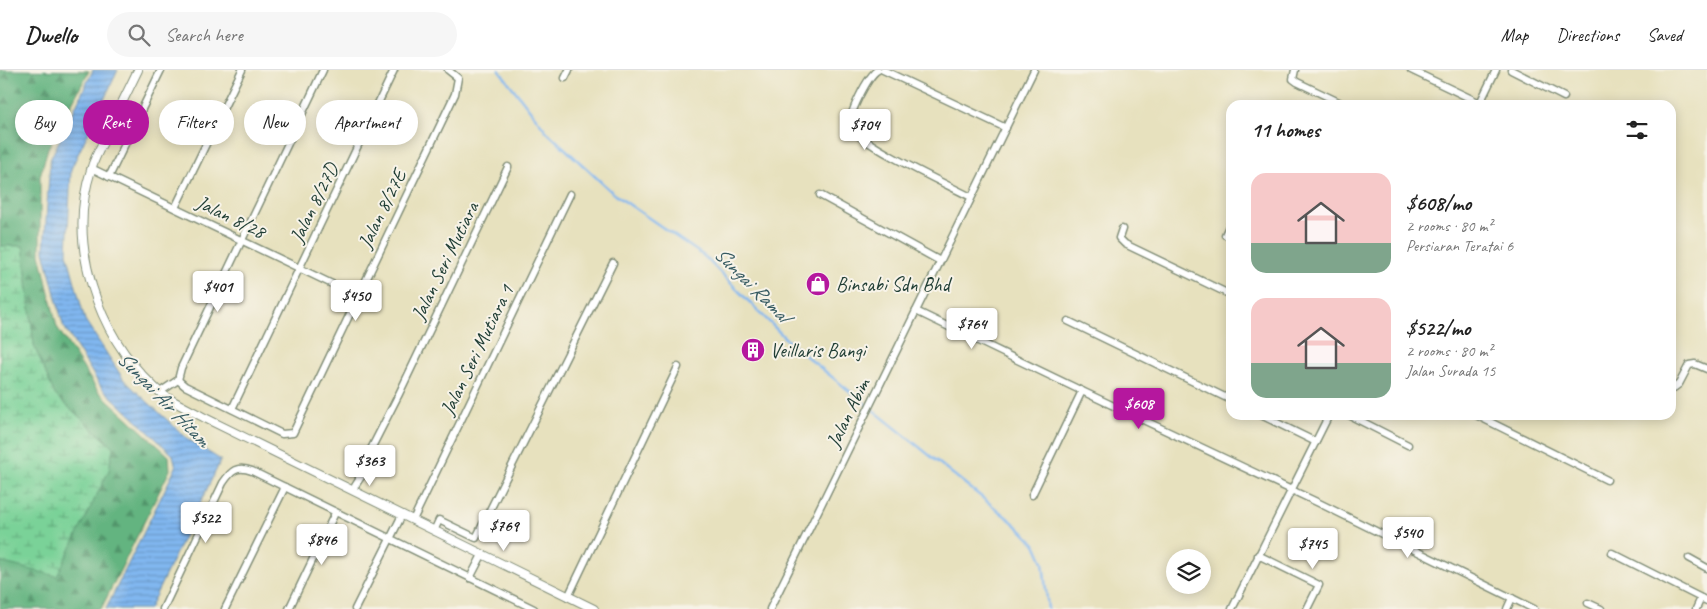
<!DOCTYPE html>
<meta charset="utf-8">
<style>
:root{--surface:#fff;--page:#f6f6f6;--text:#222;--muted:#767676;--line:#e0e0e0;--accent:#b5179e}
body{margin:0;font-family:Caveat,sans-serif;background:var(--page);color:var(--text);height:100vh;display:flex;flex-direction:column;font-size:19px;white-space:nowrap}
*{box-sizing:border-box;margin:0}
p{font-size:16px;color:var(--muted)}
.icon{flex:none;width:28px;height:28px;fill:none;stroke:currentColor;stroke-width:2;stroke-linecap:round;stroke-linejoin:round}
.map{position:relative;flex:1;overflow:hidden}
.sheet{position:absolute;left:1226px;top:30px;width:450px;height:320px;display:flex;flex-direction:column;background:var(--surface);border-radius:15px;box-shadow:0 2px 12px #0003}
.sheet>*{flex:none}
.guide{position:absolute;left:15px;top:30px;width:475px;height:45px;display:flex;gap:10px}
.controls{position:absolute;left:1166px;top:479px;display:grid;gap:10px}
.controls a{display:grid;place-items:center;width:45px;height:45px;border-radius:50%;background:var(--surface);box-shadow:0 2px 12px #0003;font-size:25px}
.price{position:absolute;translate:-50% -42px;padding:0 11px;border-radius:5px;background:#fff;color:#222;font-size:16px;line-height:32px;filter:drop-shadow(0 1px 2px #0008)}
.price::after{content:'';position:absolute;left:50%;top:30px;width:15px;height:11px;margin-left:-8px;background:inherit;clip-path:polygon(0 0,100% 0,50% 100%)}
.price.on{background:var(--accent);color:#fff}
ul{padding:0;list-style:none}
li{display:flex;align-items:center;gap:15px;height:125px;padding:0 25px}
li span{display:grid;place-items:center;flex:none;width:140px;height:100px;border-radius:15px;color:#555}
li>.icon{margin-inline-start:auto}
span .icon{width:60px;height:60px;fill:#fffc;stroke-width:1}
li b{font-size:21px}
h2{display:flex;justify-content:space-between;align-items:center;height:60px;padding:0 25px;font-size:21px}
.chip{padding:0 18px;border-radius:22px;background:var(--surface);box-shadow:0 2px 12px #0003;font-size:18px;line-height:45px}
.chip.on{background:var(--accent);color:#fff}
header{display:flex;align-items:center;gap:30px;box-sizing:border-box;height:70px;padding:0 25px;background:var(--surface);border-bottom:1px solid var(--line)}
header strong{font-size:24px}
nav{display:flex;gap:28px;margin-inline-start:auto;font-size:18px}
.search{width:350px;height:45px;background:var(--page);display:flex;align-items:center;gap:12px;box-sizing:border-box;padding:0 18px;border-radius:28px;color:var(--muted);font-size:19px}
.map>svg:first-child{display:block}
.forest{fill:url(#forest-firs);stroke:#41785a}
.wetland{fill:url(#wetland-marsh);stroke:#4c8866}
.water{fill:url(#water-rules);stroke:#507a92}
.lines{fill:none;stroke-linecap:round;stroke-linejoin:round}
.stream{stroke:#81b7f0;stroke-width:2.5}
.minor-casing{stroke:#838f79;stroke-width:9}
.tertiary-casing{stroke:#838f79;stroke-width:10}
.minor{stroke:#fff;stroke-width:6}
.tertiary{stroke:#fff;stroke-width:8}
.labels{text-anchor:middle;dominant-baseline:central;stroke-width:4;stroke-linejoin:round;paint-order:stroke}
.street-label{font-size:20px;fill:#1f3d34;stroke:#f7f3e8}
.poi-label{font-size:20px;fill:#1f3d34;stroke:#f7f3e8;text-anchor:start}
.water-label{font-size:21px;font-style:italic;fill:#385c63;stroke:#f7f3e8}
</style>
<header>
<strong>Dwello</strong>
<div class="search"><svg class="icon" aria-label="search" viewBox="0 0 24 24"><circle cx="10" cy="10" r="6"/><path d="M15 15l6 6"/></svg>Search here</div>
<nav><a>Map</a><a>Directions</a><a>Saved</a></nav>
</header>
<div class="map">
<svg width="1707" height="539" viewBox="0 0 1707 539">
<defs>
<pattern id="forest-firs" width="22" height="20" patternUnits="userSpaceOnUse" patternTransform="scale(1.25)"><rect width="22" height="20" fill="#63b480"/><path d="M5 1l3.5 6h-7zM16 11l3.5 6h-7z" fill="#51946a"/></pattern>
<pattern id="wetland-marsh" width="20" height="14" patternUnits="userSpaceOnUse" patternTransform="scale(1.25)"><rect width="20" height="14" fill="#7ad298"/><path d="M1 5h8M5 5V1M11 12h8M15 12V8" fill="none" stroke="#63ac7d"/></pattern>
<pattern id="water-rules" width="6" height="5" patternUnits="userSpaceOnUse" patternTransform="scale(1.25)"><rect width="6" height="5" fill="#81b7f0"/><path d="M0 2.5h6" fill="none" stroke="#6996c3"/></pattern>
</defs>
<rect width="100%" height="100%" fill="#f7f3e8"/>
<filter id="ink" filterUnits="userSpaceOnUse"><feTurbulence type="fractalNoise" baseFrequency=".02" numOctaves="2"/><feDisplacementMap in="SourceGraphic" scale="10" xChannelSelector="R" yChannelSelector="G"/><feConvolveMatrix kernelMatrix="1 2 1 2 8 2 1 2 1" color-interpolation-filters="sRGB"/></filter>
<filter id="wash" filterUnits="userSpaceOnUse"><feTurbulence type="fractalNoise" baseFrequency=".0096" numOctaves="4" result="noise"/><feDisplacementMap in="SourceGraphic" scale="20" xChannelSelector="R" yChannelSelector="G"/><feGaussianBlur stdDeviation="1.12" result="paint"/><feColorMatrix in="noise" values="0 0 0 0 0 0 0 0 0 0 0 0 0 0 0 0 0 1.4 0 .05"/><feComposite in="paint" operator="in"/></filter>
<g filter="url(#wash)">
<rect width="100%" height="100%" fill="#e7e1be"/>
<path class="forest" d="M 0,0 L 89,1 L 48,78 L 40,106 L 40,184 L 57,257 L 98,321 L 169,386 L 170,400 L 101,539 L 0,539 L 0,492 L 57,505 L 109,400 L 113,377 L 55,325 L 34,276 L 23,176 L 0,176 Z"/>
<path class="wetland" d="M 0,176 L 23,176 L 34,276 L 55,325 L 113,377 L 109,400 L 57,506 L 0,492 Z"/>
<path class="water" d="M 93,0 L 118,0 L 71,99 L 67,183 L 85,250 L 124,310 L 189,370 L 221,390 L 149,539 L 106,539 L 176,397 L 173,385 L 101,317 L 63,255 L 44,181 L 50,90 Z"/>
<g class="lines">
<path class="stream" d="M 499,0 L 547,62 L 614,124 L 704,186 L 791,274 L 1015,454 L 1035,474 L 1043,492 L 1048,539"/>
</g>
</g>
<g filter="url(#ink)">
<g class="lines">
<g class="minor-casing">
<g id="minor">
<path d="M 878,0 C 868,5 847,47 850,57 C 864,76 946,114 971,127"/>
<path d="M 883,0 L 1006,58"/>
<path d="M 1295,0 L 1293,9 L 1297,12 L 1345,35"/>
<path d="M 1411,0 L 1480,33"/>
<path d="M 1511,0 L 1564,27"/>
<path d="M 565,8 L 569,0"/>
<path d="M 1479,35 L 1496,0"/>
<path d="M 91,98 L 357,226"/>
<path d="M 109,107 L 161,0"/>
<path d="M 820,125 L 940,191"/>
<path d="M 175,138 L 242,0"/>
<path d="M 1122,159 L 1119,168 L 1125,174 L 1231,225"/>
<path d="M 1225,165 L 1231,152"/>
<path d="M 916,241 L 1082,321"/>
<path d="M 1068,251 L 1231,330"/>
<path d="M 178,310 L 181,298 L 323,0"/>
<path d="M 1671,320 L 1679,314 L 1689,295 L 1695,294 L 1707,299"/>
<path d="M 160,322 L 178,310 L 185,316 L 282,364 L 293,363 L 455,24 L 458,8 L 448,0"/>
<path d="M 232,339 L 394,0"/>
<path d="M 1261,345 L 1316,372"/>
<path d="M 1349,345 L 1408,375"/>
<path d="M 1476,345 L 1607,410"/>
<path d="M 359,409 L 359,391 L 371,379 L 398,326 L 508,97"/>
<path d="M 353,420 C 360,405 373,397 371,379"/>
<path d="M 1032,425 L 1082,321 L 1321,434 L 1534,539"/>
<path d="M 413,450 L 570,124"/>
<path d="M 434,461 L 439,450 L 476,468 L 613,193"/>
<path d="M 1612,483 L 1701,528"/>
<path d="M 1258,485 L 1319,515 L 1307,539"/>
<path d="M 1689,488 L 1707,498"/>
<path d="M 470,508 L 482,485"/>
<path d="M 568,527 L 678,297"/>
<path d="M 1588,533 L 1601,539"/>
<path d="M 163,539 L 223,413 C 231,401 237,395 252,401 L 534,539"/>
<path d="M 225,539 L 285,417"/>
<path d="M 289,539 L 335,443"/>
<path d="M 355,539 L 402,445"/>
<path d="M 770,539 L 1034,0"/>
<path d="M 1232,539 L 1329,345"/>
<path d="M 1507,539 L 1512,528"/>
<path d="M 1696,539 L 1701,528 L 1707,531"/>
</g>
</g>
<g class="tertiary-casing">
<path id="tertiary" d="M 138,0 C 127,22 117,43 107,65 C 101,76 94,88 91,100 C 67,174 97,263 153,316 C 167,330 187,338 205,348 L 594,539"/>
</g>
<use href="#minor" class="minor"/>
<use href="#tertiary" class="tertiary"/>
</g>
</g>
<defs>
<g id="shop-disc" transform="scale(1.25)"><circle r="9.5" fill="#b5179e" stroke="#f7f3e8"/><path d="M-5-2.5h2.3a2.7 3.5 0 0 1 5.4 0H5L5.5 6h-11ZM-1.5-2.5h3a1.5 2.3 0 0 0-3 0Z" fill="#fff"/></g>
<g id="building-disc" transform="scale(1.25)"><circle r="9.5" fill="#b5179e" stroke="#f7f3e8"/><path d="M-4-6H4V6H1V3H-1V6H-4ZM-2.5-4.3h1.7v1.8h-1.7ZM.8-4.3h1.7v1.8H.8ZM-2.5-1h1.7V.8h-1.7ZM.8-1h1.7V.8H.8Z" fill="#fff"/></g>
</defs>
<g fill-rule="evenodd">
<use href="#shop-disc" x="818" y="214"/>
<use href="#building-disc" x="753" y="280"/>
</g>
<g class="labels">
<g class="street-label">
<text transform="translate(314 133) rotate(-64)">Jalan 8/27D</text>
<text transform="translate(382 139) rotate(-64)">Jalan 8/27E</text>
<text transform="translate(231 147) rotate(26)">Jalan 8/28</text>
<text transform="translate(445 191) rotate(-64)">Jalan Seri Mutiara</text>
<text transform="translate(477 280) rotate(-64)">Jalan Seri Mutiara 1</text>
<text transform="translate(848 343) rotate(-64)">Jalan Abim</text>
</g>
<g class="poi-label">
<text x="836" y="214">Binsabi Sdn Bhd</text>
<text x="770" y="280">Veillaris Bangi</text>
</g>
<g class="water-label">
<text transform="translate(752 214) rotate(45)">Sungai Ramal</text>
<text transform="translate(164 329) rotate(46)">Sungai Air Hitam</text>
</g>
</g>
</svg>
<div class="controls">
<a><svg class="icon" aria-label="layers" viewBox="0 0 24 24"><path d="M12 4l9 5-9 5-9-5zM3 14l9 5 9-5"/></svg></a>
</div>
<b class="price" style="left:865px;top:81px">$704</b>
<b class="price" style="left:218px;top:243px">$401</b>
<b class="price" style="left:356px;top:252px">$450</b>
<b class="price" style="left:972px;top:280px">$764</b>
<b class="price on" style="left:1139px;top:360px">$608</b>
<b class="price" style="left:370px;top:417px">$363</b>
<b class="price" style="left:206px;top:474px">$522</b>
<b class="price" style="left:504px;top:482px">$769</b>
<b class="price" style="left:1408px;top:489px">$540</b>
<b class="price" style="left:322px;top:496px">$846</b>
<b class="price" style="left:1313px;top:500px">$745</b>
<div class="guide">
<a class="chip">Buy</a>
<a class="chip on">Rent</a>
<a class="chip">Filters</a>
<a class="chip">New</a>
<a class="chip">Apartment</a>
</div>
<section class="sheet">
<h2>11 homes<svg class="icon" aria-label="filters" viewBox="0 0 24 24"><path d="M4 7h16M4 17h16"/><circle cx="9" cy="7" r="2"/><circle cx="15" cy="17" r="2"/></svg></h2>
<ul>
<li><span style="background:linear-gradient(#f6c9c9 70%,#7fa58c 0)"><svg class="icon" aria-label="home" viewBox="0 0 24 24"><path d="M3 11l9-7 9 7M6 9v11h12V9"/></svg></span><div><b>$608/mo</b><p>2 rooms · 80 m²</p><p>Persiaran Teratai 6</p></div></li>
<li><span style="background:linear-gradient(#f6c9c9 65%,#7fa58c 0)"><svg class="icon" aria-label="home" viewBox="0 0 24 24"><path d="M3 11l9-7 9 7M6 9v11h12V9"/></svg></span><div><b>$522/mo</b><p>2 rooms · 80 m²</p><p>Jalan Surada 15</p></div></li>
</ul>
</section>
</div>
